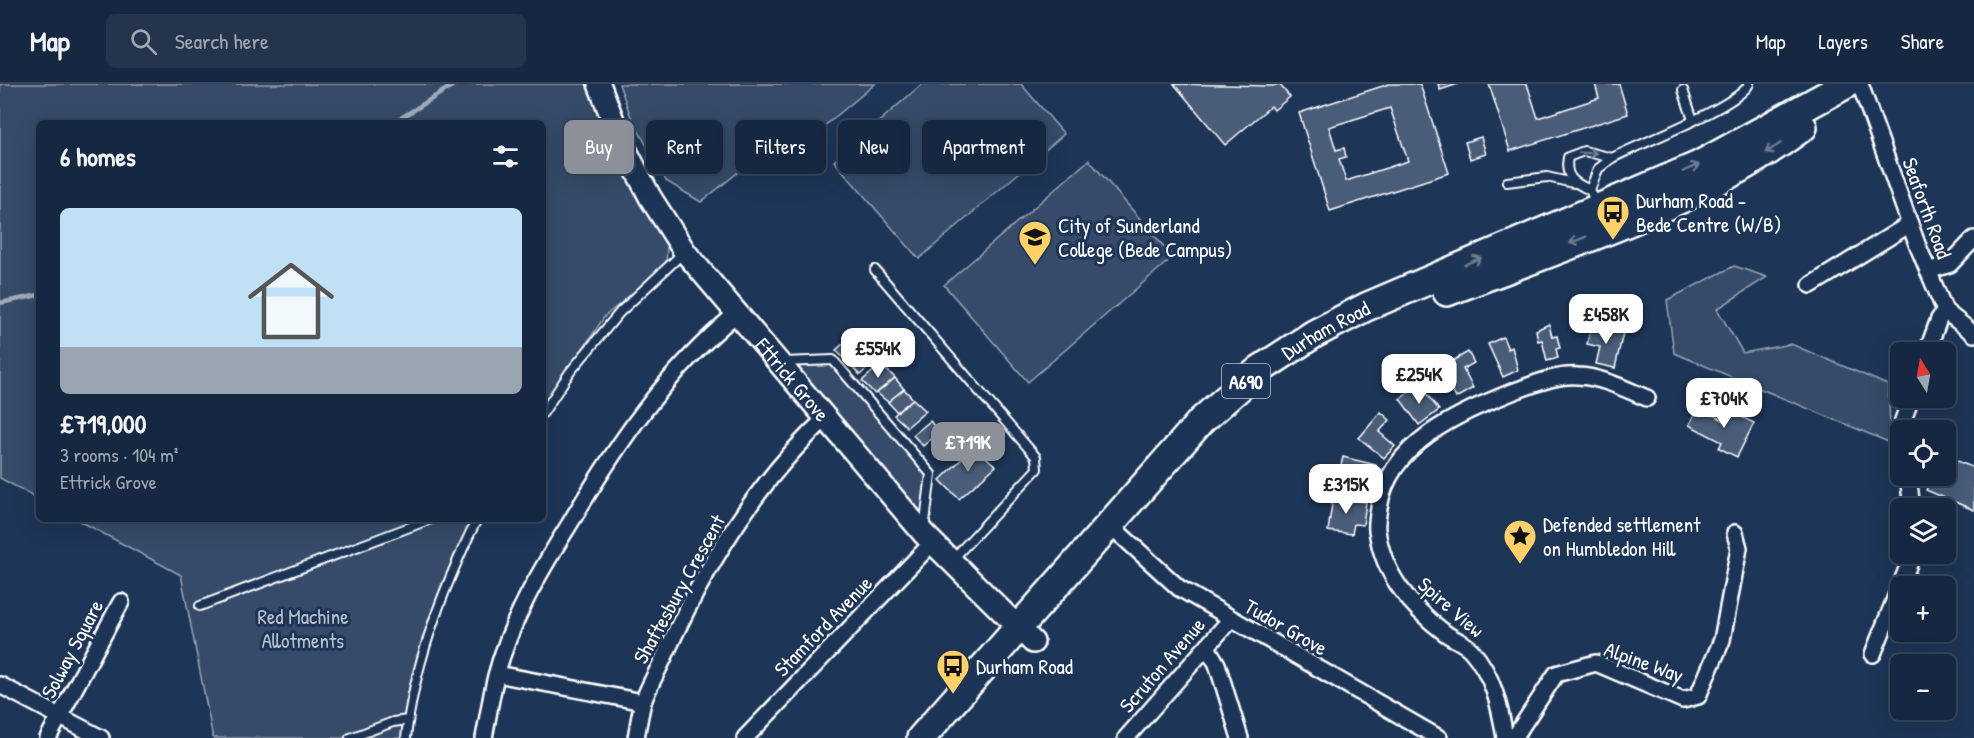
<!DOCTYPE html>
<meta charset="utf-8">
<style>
:root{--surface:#162841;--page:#23344c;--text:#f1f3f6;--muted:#9ea6b1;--line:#35445a;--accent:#8c9099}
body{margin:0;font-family:"Patrick Hand",sans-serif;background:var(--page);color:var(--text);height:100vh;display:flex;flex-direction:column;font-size:22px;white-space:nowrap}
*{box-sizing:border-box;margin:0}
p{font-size:20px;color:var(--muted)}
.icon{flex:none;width:33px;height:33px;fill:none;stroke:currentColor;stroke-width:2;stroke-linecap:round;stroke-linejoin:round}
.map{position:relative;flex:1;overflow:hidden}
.drawer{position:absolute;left:36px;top:36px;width:510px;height:402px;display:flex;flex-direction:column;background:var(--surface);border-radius:9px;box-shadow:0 6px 24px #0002,0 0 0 2px var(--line)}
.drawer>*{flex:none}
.banner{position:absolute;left:564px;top:36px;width:570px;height:54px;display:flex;gap:12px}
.needle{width:39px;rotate:349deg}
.tools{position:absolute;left:1890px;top:258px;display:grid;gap:12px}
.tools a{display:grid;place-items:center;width:66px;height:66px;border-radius:9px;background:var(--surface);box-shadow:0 6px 24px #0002,0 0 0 2px var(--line);font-size:30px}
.price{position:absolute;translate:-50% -51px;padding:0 14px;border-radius:12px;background:#fff;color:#222;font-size:20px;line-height:39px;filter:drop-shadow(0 2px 3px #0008)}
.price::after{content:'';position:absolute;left:50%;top:36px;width:18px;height:14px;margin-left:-9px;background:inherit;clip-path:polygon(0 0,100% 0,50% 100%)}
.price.selected{background:var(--accent);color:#fff}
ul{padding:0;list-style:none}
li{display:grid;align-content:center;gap:12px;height:318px;padding:0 24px}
li span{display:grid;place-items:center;height:186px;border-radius:9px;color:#555}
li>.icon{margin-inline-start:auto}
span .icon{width:108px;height:108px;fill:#fffc;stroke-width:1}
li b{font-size:26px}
h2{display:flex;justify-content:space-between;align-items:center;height:72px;padding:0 24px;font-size:26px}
.pill{padding:0 21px;border-radius:9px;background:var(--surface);box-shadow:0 6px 24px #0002,0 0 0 2px var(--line);font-size:21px;line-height:54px}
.pill.selected{background:var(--accent);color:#fff}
header{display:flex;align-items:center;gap:36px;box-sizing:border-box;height:84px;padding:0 30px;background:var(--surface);border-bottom:2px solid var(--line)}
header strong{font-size:28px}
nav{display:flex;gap:33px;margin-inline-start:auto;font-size:21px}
.search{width:420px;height:54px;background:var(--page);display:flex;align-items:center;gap:15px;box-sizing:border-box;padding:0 21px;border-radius:9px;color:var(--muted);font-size:22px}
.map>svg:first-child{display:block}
.green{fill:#364b69;stroke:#9aa5b4;stroke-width:1.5}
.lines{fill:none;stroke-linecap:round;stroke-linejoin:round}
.stream{stroke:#a0aab8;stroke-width:4.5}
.building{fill:#4a5d79;stroke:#fff;stroke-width:1.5;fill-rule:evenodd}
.lane-casing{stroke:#fff;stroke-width:12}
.street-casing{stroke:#fff;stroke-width:20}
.secondary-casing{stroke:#fff;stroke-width:26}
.highway-casing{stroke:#fff;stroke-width:32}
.lane{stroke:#1d3557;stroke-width:8}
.street{stroke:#1d3557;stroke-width:15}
.secondary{stroke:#1d3557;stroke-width:21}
.highway{stroke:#1d3557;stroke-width:27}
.oneway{stroke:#6c7c92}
.labels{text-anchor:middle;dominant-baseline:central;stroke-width:6;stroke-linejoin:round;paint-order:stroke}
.shield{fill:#1d3557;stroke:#bbc2cd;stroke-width:1.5}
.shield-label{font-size:20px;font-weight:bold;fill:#fff}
.poi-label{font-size:21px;fill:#fff;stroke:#1d3557;text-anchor:start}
.street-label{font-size:21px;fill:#fff;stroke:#1d3557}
.park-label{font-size:21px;fill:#b9c0ca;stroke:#1d3557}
</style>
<header>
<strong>Map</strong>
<div class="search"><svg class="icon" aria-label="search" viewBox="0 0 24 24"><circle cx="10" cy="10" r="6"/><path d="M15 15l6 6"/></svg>Search here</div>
<nav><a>Map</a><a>Layers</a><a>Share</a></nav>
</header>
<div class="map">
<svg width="1974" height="654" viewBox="0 0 1974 654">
<rect width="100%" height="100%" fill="#1d3557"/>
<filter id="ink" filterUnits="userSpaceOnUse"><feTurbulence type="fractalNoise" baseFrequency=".0167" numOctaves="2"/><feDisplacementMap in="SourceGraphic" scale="12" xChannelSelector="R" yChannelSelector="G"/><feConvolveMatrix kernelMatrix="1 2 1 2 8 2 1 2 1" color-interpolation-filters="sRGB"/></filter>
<g filter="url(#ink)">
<g class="green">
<path d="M 3,0 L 594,0 L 667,163 L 666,182 L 605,232 L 543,323 L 543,39 L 39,39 L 39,415 L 0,394 L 0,1 Z"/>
<path d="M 619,0 L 875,0 L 781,78 L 772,61 L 701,118 L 666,97 L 631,33 Z"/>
<path d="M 922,0 L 1021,0 L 1064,50 L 919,175 L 834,77 Z"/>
<path d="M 1089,76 L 1173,173 L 1028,298 L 944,201 Z"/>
<path d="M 1734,182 L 1767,193 L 1717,225 L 1743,269 L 1791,260 L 1888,301 L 1891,359 L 1674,269 L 1667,216 Z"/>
<path d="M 833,276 L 931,390 L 924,450 L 780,279 Z"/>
<path d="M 76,435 L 477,435 L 446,495 L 407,624 L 401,654 L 213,654 L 181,491 Z"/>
</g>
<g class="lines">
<g class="stream">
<path d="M 393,39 L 455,0"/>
<path d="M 0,219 L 39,211"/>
</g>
</g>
<g class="building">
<path d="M 1174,0 L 1272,2 L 1279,0 L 1290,13 L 1274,26 L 1271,22 L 1225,61 Z"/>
<path d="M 1389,0 L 1420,0 L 1449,89 L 1330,127 L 1299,29 ZM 1390,24 L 1408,77 L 1346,97 L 1339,75 L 1346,73 L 1344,64 L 1336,66 L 1329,43 Z"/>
<path d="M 1438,0 L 1458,0 L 1440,6 Z"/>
<path d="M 1489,0 L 1527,0 L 1538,34 L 1599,14 L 1595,0 L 1619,0 L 1628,30 L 1510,67 Z"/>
<path d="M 1481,53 L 1486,70 L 1470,75 L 1465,58 Z"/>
<path d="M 1549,240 L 1552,253 L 1557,252 L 1560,264 L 1556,265 L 1558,274 L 1547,277 L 1542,256 L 1538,257 L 1536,246 Z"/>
<path d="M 1591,242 L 1623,249 L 1615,284 L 1596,280 L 1600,263 L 1587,260 Z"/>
<path d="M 853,251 L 875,277 L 860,291 L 836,266 Z"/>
<path d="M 1503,253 L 1508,265 L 1512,263 L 1518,286 L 1503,293 L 1488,260 Z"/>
<path d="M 1468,268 L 1474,279 L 1463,285 L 1473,304 L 1456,314 L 1440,284 Z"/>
<path d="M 881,280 L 895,294 L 875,310 L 862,297 Z"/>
<path d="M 895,294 L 904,305 L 888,318 L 877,309 Z"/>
<path d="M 1419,300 L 1439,326 L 1419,341 L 1400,315 Z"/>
<path d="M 904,305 L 913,315 L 897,328 L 888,318 Z"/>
<path d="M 913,315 L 926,327 L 907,343 L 894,331 Z"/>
<path d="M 1698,323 L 1725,337 L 1730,327 L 1754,339 L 1737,373 L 1719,364 L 1722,358 L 1689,341 Z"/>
<path d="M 1381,328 L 1390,336 L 1379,348 L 1395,362 L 1384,374 L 1359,354 Z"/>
<path d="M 930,337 L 939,348 L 923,362 L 913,351 Z"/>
<path d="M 974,363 L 996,382 L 959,415 L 940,396 Z"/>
<path d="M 1946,372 L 1974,384 L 1974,426 L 1926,406 L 1932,392 L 1946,392 Z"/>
<path d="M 1343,373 L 1376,381 L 1368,410 L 1336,402 Z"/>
<path d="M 1333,413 L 1366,418 L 1363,441 L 1354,440 L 1352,450 L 1328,447 Z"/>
</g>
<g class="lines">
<g class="lane-casing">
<g id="lane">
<path d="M 1683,6 L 1693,36"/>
<path d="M 1507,98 L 1547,93 L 1573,99"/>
<path d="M 1590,106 L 1598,85 L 1612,74 C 1639,60 1738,22 1749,0"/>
<path d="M 1596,120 L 1590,106 C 1574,99 1564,93 1568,73 L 1584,67 L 1612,74"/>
<path d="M 875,186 L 1036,373 L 1037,385 L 952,476"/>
<path d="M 784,278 L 833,276 L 931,390 L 924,446"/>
<path d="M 543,329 L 570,288 L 620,228 L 684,168"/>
<path d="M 200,522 L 431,435"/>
<path d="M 350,654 L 393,638 L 408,636"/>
<path d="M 406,654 C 414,579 444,502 477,435"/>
</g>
</g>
<g class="street-casing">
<g id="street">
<path d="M 1860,0 L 1917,160 L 1945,227 L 1974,250"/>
<path d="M 1928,187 L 1950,180 L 1974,155"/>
<path d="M 1811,201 L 1910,140"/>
<path d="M 1927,268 L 1939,235 L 1945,227"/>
<path d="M 1904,346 L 1903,336 L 1911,314"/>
<path d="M 1908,392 L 1912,424"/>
<path d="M 1109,440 L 1179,504 L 1439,654"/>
<path d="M 1207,563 L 1217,580 L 1240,654"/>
<path d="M 1873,570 L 1913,470"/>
<path d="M 497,590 L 643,618"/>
<path d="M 0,601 L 101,654"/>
<path d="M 48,654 L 121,518"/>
<path d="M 484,654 C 488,633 491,612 496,592 C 510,538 540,487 569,441 C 617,360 664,290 737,229"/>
<path d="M 636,654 C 638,642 640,630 643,618 C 649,601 659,585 666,569 C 705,483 757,397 827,333"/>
<path d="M 745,654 L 932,459"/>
<path d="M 1126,654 L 1231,535"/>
<path d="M 1505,654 C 1500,622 1493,591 1471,566 C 1465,559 1453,555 1445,549 C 1411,523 1383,491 1377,446 C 1376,439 1378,431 1379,424 C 1389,359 1458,330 1512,308 C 1532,301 1556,290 1578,292 C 1602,293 1625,305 1647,314"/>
<path d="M 1514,654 L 1556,590 L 1596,579 L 1683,616 L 1698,612 L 1722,556 L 1739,464 L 1735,449"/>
</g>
</g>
<g class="secondary-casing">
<g id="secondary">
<path id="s1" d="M 599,0 L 621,57 L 650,113 L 685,168 L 924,450 L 1033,558"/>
</g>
</g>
<g class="highway-casing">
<g id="highway">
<path d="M 1447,208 C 1567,161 1699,121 1803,43"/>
<path id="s2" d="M 921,654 L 1201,337 L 1259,286 L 1314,250 L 1366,223 L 1697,82 L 1847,0"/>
</g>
</g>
<use href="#lane" class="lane"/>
<use href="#street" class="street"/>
<use href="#secondary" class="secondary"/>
<use href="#highway" class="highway"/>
</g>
<defs><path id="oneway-shaft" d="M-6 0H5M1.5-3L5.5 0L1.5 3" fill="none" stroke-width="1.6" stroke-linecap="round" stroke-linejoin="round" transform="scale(1.5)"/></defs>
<g class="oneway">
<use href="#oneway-shaft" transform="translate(1773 64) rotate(148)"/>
<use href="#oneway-shaft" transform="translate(1588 69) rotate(2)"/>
<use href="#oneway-shaft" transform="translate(1691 84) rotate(-24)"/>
<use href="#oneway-shaft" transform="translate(1578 156) rotate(158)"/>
<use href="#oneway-shaft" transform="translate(1473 177) rotate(-23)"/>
</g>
</g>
<defs>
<g id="bus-pin" transform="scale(1.725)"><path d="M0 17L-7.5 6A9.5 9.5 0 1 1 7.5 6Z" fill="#ffd166" stroke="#1d3557"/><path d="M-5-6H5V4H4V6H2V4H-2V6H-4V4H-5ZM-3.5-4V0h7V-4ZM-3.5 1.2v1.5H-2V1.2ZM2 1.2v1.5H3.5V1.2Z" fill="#111"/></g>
<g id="university-pin" transform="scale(1.725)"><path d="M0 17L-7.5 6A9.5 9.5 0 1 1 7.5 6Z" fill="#ffd166" stroke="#1d3557"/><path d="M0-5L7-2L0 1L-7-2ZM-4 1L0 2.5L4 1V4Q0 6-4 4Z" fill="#111"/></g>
<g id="sight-pin" transform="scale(1.725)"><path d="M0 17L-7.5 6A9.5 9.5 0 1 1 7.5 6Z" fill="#ffd166" stroke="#1d3557"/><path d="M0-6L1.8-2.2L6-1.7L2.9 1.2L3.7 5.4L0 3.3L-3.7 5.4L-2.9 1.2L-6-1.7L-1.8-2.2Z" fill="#111"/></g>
</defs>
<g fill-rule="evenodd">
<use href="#bus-pin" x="1613" y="128"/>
<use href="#university-pin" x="1035" y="153"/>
<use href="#sight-pin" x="1520" y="452"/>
<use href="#bus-pin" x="953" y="582"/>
</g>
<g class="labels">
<rect class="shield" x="1222" y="280" width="48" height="34" rx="4.5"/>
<g class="shield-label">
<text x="1246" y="297">A690</text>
</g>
<g class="poi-label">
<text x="1636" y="116">Durham Road -<tspan x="1636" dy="24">Bede Centre (W/B)</tspan></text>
<text x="1058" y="141">City of Sunderland<tspan x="1058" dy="24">College (Bede Campus)</tspan></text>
<text x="1543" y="440">Defended settlement<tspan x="1543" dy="24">on Humbledon Hill</tspan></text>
<text x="976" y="582">Durham Road</text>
</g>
<g class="street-label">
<text transform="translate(1927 124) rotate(70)">Seaforth Road</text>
<text stroke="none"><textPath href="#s2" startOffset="578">Durham Road</textPath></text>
<text stroke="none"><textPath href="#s1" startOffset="356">Ettrick Grove</textPath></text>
<text transform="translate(679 505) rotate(-61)">Shaftesbury Crescent</text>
<text transform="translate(1451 523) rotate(41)">Spire View</text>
<text transform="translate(823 542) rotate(-46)">Stamford Avenue</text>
<text transform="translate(1286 543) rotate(30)">Tudor Grove</text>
<text transform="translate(72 565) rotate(-62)">Solway Square</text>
<text transform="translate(1644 578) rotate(20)">Alpine Way</text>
<text transform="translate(1162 581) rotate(-49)">Scruton Avenue</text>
</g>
<g class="park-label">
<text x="303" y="532">Red Machine<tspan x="303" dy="24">Allotments</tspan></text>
</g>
</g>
</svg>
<div class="tools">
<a><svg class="needle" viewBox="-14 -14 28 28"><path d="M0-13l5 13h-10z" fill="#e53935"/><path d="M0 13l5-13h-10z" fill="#9ea6b1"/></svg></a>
<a><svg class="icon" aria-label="locate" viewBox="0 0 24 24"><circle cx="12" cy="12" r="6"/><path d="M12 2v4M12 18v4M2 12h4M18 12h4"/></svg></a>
<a><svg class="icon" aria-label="layers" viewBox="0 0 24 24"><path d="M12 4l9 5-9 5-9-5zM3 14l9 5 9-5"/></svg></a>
<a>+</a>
<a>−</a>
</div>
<b class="price" style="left:1606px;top:261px">£458K</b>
<b class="price" style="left:878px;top:295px">£554K</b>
<b class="price" style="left:1419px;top:321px">£254K</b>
<b class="price" style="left:1724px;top:345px">£704K</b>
<b class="price selected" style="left:968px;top:389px">£719K</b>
<b class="price" style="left:1346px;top:431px">£315K</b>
<div class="banner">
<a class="pill selected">Buy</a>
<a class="pill">Rent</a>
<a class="pill">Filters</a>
<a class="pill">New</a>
<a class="pill">Apartment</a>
</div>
<section class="drawer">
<h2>6 homes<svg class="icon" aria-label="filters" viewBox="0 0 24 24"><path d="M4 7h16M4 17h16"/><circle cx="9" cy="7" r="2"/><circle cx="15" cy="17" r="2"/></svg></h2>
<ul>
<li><span style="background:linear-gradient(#bfe0f5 75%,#9aa5b1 0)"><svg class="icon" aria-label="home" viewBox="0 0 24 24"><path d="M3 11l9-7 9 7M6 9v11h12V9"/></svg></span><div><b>£719,000</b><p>3 rooms · 104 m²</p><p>Ettrick Grove</p></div></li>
</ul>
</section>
</div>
